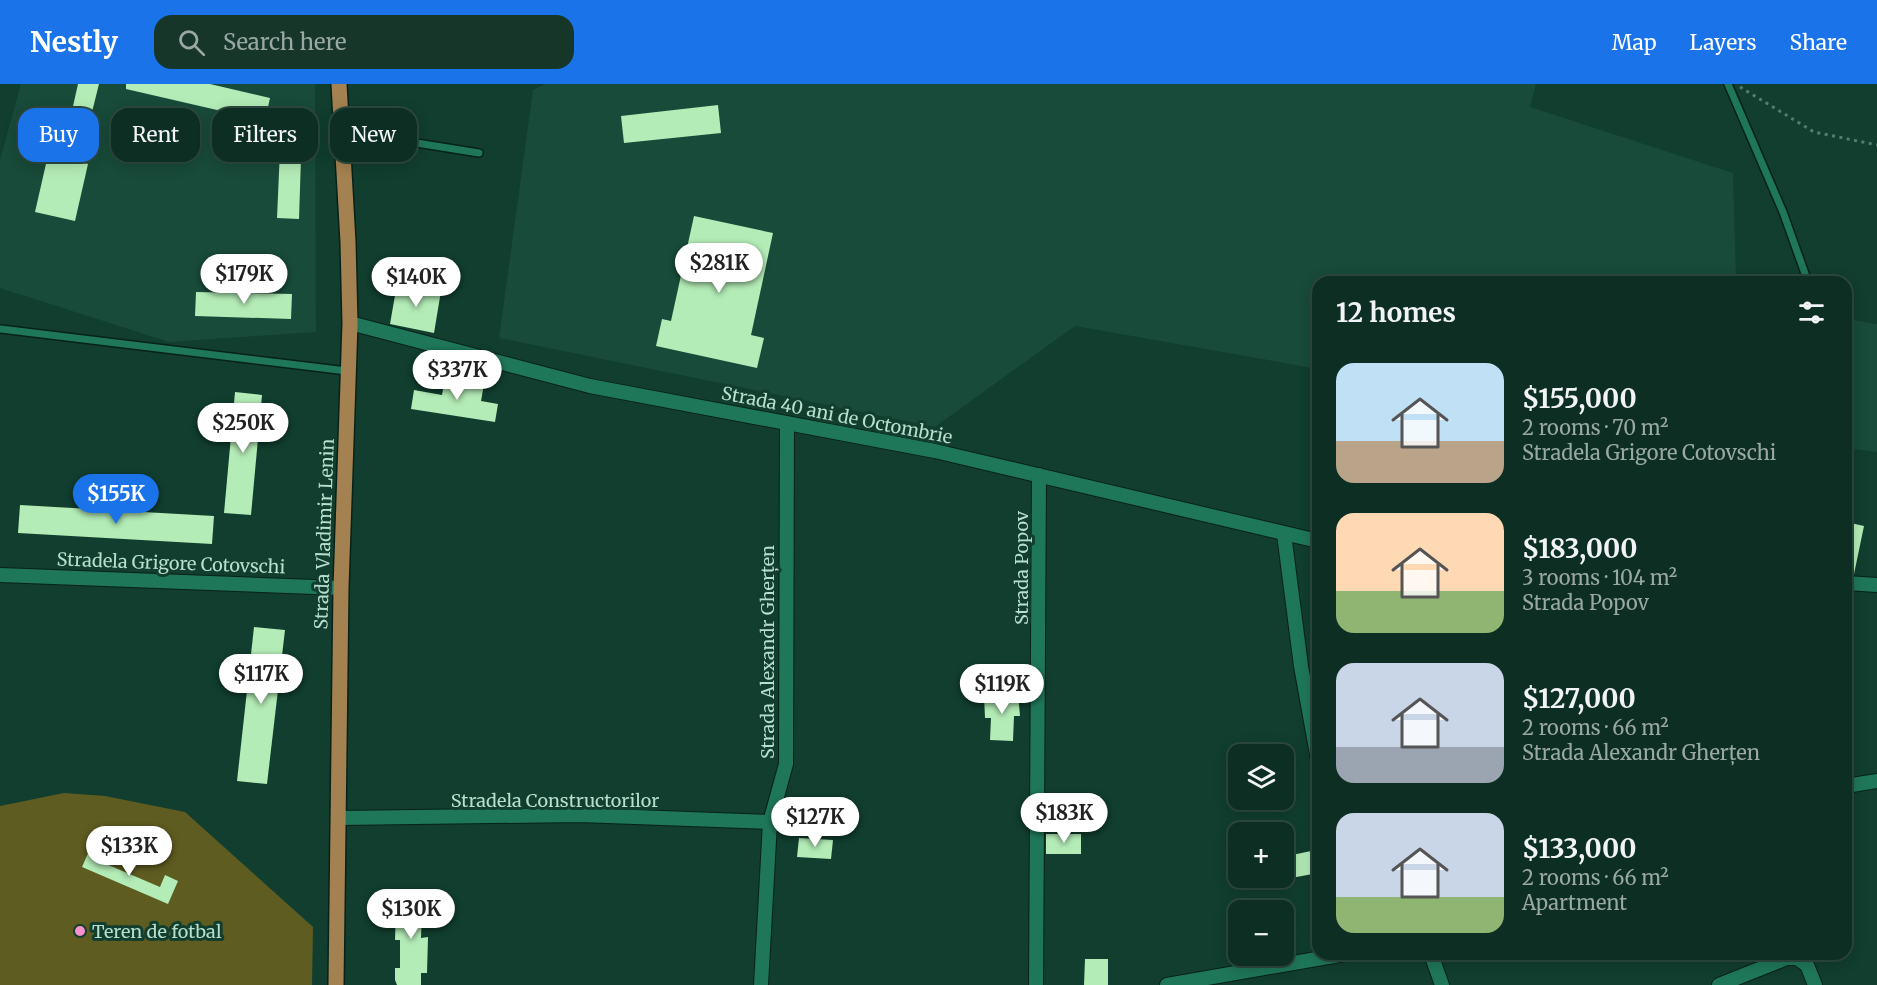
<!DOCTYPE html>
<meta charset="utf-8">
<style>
:root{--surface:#0d2e22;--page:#16362a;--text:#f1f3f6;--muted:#9aa8a5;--line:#2d4a40;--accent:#1a73e8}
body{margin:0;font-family:Merriweather,serif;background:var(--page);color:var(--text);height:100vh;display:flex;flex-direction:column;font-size:22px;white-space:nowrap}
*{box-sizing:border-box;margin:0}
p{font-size:20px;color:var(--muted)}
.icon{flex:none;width:33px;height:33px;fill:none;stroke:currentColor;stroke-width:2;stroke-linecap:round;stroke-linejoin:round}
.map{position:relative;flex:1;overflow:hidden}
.panel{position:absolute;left:1312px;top:192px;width:540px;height:684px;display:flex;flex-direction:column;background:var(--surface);border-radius:18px;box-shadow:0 3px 15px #0003,0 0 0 2px var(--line)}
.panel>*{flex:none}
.guide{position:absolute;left:18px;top:24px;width:570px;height:54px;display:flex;gap:12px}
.buttons{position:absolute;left:1228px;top:660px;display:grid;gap:12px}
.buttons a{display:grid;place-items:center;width:66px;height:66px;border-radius:12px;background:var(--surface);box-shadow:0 3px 15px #0003,0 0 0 2px var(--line);font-size:30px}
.price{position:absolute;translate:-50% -51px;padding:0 14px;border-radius:21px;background:#fff;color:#222;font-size:20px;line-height:39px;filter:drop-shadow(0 2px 3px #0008)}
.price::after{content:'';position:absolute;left:50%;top:36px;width:18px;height:14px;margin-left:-9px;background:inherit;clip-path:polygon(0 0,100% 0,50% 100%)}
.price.current{background:var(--accent);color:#fff}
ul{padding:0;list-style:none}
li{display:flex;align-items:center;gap:18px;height:150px;padding:0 24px}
li span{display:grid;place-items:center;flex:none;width:168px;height:120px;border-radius:18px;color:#555}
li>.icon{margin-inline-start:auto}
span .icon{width:72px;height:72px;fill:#fffc;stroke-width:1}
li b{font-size:26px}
h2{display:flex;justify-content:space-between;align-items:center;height:72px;padding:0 24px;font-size:26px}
.pill{padding:0 21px;border-radius:18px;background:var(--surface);box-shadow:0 3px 15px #0003,0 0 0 2px var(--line);font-size:21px;line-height:54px}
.pill.current{background:var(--accent);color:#fff}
header{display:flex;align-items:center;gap:36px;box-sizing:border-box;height:84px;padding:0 30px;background:var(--accent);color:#fff}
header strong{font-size:28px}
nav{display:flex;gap:33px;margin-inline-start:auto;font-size:21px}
.search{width:420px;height:54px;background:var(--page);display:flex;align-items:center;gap:15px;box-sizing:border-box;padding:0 21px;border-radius:18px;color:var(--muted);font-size:22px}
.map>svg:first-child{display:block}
.built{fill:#184b39}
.green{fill:#5f5c21}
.building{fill:#b3ecb6}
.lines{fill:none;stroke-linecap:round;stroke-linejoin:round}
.lane-casing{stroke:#082219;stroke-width:10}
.street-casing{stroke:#082219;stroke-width:16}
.primary-casing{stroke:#082219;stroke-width:18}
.path{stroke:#537d6d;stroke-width:3;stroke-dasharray:3 4.5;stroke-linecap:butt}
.lane{stroke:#1f775a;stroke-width:7}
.street{stroke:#1f775a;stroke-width:14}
.primary{stroke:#a48150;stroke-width:15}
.poi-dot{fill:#f990ca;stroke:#113e2e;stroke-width:2}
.labels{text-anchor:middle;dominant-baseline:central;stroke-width:6;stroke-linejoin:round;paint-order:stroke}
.street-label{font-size:18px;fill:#b8decd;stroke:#113e2e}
.poi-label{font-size:18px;fill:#b8decd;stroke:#113e2e;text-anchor:start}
</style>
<header>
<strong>Nestly</strong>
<div class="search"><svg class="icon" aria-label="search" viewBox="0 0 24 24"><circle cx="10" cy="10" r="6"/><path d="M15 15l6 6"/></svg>Search here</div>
<nav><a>Map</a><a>Layers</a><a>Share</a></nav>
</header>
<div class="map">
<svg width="1877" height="901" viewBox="0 0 1877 901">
<rect width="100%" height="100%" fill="#113e2e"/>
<g class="built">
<path d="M 21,0 L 315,0 L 316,248 L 169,258 L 0,204 L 0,76 Z"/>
<path d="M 545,0 L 1536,0 L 1530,23 L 1733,89 L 1736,198 L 1318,198 L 1318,285 L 1075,242 L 935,343 L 499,254 L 533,6 Z"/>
<path d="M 1846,235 L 1877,240 L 1877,368 L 1847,364 Z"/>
</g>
<path class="green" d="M 64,709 L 105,712 L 185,728 L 313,843 L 312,901 L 0,901 L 0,722 Z"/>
<g class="building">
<path d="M 78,0 L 99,0 L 88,44 L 69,40 Z"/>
<path d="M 126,0 L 210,0 L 270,14 L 265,37 L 126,5 Z"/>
<path d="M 718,21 L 721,49 L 624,59 L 621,32 Z"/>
<path d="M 281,43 L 302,43 L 299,135 L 277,134 Z"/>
<path d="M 48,71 L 88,80 L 75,137 L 35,128 Z"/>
<path d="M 694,132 L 773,149 L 751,251 L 764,254 L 757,284 L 656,262 L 662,235 L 671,237 Z"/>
<path d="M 397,200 L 441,207 L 434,249 L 390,240 Z"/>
<path d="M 196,208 L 292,210 L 291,235 L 195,232 Z"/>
<path d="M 445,294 L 484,300 L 481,317 L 498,320 L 495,338 L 411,325 L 414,306 L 442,311 Z"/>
<path d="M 235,308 L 262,311 L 251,431 L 224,429 Z"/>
<path d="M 20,421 L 214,432 L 212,460 L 18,449 Z"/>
<path d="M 1846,438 L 1864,442 L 1854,490 L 1846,490 Z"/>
<path d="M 254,543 L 285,546 L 267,700 L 237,697 Z"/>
<path d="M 1018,609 L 1020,632 L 1014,632 L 1013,657 L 990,656 L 991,634 L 985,634 L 984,611 Z"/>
<rect x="1046" y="750" width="35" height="20"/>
<path d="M 799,754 L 833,756 L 831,775 L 797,773 Z"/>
<path d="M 93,758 L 105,764 L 99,777 L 160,803 L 165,791 L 178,797 L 168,820 L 82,783 Z"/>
<path d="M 1316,766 L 1318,789 L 1291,794 L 1287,772 Z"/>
<path d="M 402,810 L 423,810 L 423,813 L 428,813 L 428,828 L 422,828 L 421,854 L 428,853 L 427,889 L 421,889 L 421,901 L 397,901 L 395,896 L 395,884 L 400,884 L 400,856 L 395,856 L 396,823 L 401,824 Z"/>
<path d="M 1085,875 L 1108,875 L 1108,901 L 1084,901 Z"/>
</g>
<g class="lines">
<g class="lane-casing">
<g id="lane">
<path d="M 1728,0 L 1783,128 L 1808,198"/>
<path d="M 342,47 L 479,69"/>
<path d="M 1,245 L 347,287"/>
</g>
</g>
<g class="street-casing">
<g id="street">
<path d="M 350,239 L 590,302 L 935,367 L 1318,457"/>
<path d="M 1284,450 L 1301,582 L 1318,676"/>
<path d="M 0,491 L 341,504"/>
<path d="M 1846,499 L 1877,501"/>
<path d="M 1846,702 L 1877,697"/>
<path d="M 339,734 L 580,731 L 770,738"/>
<path d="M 1431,870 L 1442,901"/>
<path d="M 761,901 L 770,738 L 786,680 L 787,340"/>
<path d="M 1036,901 L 1039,391"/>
<path d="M 1167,901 L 1345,870"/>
<path d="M 1719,901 L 1787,874 L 1797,874 L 1807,881 L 1815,901"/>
</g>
</g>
<g class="primary-casing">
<path id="primary" d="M 336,901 L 341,504 L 350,239 L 348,158 L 339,0"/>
</g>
<path class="path" d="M 1740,3 L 1814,48 L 1877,61"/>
<use href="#lane" class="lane"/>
<use href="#street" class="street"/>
<use href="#primary" class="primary"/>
</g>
<circle class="poi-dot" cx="80" cy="847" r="6"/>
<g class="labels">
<g class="street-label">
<text transform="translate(837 331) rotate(11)">Strada 40 ani de Octombrie</text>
<text transform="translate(324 450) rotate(-88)">Strada Vladimir Lenin</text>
<text transform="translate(171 479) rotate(2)">Stradela Grigore Cotovschi</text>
<text transform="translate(1021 484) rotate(-90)">Strada Popov</text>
<text transform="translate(767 568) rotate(-90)">Strada Alexandr Gherțen</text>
<text x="555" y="716">Stradela Constructorilor</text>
</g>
<g class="poi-label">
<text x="92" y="847">Teren de fotbal</text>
</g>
</g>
</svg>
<div class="buttons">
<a><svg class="icon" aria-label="layers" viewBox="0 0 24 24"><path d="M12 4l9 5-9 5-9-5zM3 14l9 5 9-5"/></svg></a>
<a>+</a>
<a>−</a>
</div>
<b class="price" style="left:719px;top:210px">$281K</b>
<b class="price" style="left:244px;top:221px">$179K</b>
<b class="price" style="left:416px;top:224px">$140K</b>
<b class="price" style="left:457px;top:317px">$337K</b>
<b class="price" style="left:243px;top:370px">$250K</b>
<b class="price current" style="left:116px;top:441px">$155K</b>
<b class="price" style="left:261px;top:621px">$117K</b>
<b class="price" style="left:1002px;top:631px">$119K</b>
<b class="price" style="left:1064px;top:760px">$183K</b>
<b class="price" style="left:815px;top:764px">$127K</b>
<b class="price" style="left:129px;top:793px">$133K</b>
<b class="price" style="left:411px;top:856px">$130K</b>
<div class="guide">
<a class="pill current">Buy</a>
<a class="pill">Rent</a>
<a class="pill">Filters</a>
<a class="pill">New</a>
</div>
<section class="panel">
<h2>12 homes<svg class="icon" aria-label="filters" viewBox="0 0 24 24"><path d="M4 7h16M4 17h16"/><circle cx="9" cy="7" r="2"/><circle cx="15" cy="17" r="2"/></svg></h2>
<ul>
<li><span style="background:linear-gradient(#bfe0f5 65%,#b9a48a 0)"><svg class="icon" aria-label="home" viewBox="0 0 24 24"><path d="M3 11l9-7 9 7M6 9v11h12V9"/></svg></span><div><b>$155,000</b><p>2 rooms · 70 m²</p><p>Stradela Grigore Cotovschi</p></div></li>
<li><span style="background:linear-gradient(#ffd9b3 65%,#8fb573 0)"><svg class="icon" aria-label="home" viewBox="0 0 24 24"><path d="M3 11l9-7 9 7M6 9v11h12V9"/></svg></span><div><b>$183,000</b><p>3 rooms · 104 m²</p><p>Strada Popov</p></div></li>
<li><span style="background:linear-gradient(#c9d6e8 70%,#9aa5b1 0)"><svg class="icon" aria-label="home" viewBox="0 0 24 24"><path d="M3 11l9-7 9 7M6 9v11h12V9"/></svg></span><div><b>$127,000</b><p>2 rooms · 66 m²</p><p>Strada Alexandr Gherțen</p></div></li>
<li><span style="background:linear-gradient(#c9d6e8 70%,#8fb573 0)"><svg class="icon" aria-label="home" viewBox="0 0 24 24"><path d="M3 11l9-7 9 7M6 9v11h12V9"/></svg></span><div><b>$133,000</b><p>2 rooms · 66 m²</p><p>Apartment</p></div></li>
</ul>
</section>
</div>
